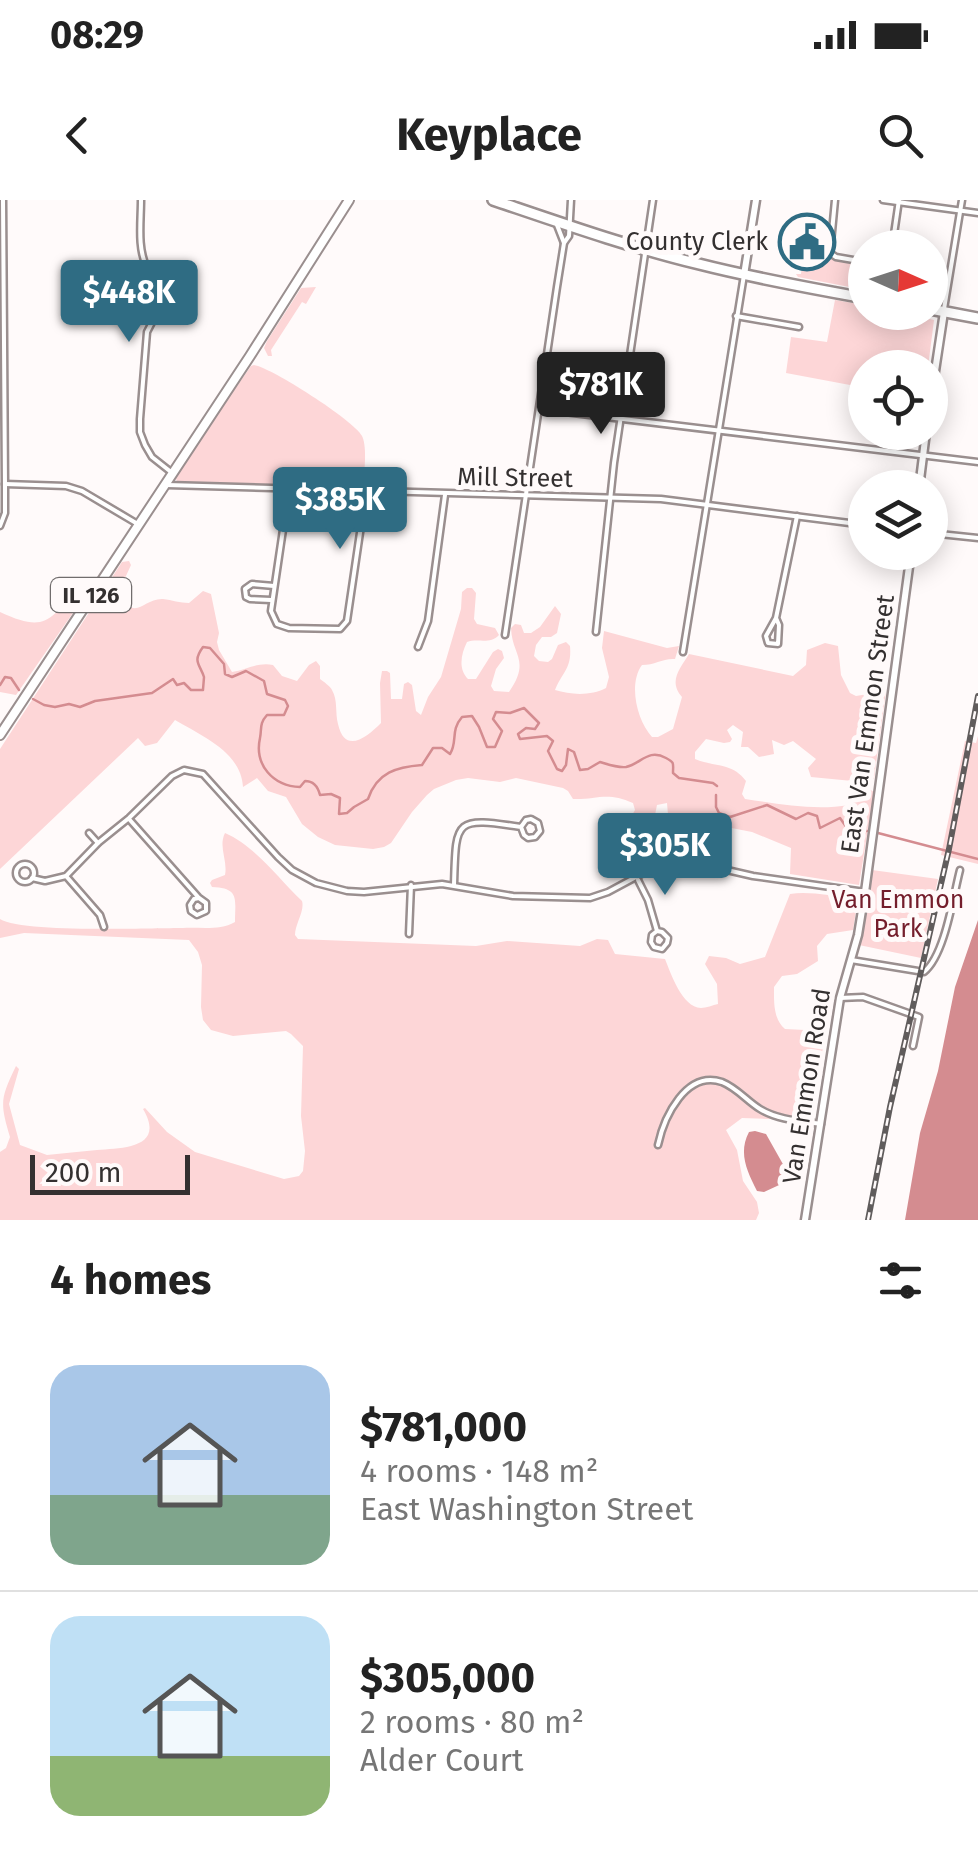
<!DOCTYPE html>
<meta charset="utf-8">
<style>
:root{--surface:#fff;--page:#f6f6f6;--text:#222;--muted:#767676;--line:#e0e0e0;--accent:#2f6c83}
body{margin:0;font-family:"Fira Sans",sans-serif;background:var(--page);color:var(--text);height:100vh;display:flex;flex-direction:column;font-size:38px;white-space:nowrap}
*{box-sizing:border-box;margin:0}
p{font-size:32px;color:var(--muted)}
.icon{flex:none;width:55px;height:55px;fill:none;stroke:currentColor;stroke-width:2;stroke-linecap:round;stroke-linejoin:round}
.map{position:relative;height:1020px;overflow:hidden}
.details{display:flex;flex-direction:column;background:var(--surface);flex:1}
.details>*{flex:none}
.needle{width:65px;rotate:93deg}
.tools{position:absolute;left:848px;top:30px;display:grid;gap:20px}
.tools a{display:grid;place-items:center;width:100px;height:100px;border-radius:50%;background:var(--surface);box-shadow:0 5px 25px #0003;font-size:50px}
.scale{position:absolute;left:30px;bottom:25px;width:160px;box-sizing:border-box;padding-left:10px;border:5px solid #343030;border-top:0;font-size:28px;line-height:35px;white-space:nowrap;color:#343030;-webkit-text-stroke:8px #fffafa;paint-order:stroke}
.price{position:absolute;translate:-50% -85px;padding:0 22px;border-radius:10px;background:var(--accent);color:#fff;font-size:32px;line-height:65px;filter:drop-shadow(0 2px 5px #0008)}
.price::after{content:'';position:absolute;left:50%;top:60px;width:30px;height:22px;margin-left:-15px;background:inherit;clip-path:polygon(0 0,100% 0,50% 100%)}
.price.current{background:#222;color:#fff}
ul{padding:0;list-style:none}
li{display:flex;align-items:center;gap:30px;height:250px;padding:0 50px}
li+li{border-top:2px solid var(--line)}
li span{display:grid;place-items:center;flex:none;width:280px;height:200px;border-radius:30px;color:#555}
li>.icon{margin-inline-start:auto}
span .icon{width:120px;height:120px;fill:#fffc;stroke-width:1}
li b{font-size:42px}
h2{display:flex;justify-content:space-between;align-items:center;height:120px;padding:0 50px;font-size:42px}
.status{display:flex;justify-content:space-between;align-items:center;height:70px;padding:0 50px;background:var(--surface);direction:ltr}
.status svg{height:28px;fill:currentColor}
header{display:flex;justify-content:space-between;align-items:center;height:130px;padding:0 50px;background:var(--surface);font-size:45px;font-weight:700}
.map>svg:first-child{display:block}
.green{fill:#fdd6d7}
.water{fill:#d48c90}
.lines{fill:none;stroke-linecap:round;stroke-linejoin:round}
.stream{stroke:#d48c90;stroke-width:2.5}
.street-casing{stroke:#9a8f8f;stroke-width:9}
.secondary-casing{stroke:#9a8f8f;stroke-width:11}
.primary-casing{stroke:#9a8f8f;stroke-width:12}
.highway-casing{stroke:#9a8f8f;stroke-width:14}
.street{stroke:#fff;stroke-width:4}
.secondary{stroke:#fff;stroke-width:6}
.primary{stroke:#fff;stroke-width:8}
.highway{stroke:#fff;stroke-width:9}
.rail-casing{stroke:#605c5c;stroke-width:6}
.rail{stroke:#fffafa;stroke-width:2.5;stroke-dasharray:8;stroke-linecap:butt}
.labels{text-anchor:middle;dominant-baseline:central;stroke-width:10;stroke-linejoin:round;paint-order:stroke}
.shield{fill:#fffafa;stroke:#716d6d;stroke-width:2.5}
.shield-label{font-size:22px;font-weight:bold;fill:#343030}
.poi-label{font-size:25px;fill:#343030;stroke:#fffafa;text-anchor:end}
.street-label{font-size:25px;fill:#343030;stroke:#fffafa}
.park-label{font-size:25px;fill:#741e2c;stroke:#fffafa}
</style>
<div class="status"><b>08:29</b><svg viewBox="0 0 49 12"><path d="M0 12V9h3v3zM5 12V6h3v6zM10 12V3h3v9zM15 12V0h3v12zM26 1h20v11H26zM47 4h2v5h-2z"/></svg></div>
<header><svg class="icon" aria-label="back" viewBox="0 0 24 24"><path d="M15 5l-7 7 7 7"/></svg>Keyplace<svg class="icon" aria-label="search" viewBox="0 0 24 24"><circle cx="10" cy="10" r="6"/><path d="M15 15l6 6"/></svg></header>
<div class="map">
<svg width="978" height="1020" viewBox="0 0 978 1020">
<rect width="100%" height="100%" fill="#fffafa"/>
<g class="green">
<path d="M 827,55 L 834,60 L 865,65 L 865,90 L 798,77 L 796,74 L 801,74 L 802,66 L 818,66 L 822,56 Z"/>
<path d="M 316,87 L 306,104 L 302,102 L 271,150 L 272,156 L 268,156 L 264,148 L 267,141 L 301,88 Z"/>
<path d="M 835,100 L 865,105 L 865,112 L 905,113 L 934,120 L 928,167 L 865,168 L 865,194 L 850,185 L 786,173 L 791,137 L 827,142 Z"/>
<path d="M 254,165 C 272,168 353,220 362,236 C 367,245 365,274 362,285 L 359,287 L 187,283 L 177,281 L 175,277 L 178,270 L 251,166 Z"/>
<path d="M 129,361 L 131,365 L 120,389 L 119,396 C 137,422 143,398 163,399 C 172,400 180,403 189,403 L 203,391 L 211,394 L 219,433 L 217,442 L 219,450 L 232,472 C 247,470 257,462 273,465 L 282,476 L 297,481 L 309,465 L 316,461 L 320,466 L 320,479 C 323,481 331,487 332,490 C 338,500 335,513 338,524 C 345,555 367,537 381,523 L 380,483 L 382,471 L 387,471 L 390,473 L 391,499 L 402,499 L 404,484 L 408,482 L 412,485 L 416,511 L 421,515 L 428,497 L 441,477 L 461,409 L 462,392 L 467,388 L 472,388 L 476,393 L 474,419 L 477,424 L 495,428 L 499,435 C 490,445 478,438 467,442 C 461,454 458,469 468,479 L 476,479 L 493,452 L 498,449 L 502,451 L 504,458 L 496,469 L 491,486 L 494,491 L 509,492 C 531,460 512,456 511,428 L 515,424 L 521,425 L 524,433 L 531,433 L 540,427 L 555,406 L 561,414 L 557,433 L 551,437 L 542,437 L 536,445 L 534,456 L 539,461 L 548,462 L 552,459 L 558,445 L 566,442 L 570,446 C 572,469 562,472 555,490 C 571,495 591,496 606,488 L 609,477 L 602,448 L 604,431 L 667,448 L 679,446 L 675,459 C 663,458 655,465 642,465 C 628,484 637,521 652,537 L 658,537 L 673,529 L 682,497 C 668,481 680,469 689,454 L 793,476 L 806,465 L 807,450 L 825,443 L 838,446 L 841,475 L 850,493 L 856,496 L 886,491 L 874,579 L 863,582 L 811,577 L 808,568 L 816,559 L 793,541 L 784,545 L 772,540 L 774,554 L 759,557 L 748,547 L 741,547 L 743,532 L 733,525 L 727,530 L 732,539 L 730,542 L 724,543 L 706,539 L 695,552 L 695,559 C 713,567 732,562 746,581 L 742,594 L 745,599 C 780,604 815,611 849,605 C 857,597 859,582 874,592 L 859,685 L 790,674 L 791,648 L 752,632 L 716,625 L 711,621 L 705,623 L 700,629 L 682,626 L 665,627 L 668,615 L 667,603 L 657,605 L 653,625 L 642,636 C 632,635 627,643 616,642 L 617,635 L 625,627 L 635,610 L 633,603 C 607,591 596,600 573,599 L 568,591 L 563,588 L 516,578 L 500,582 L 468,578 L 456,580 L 434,589 L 427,595 L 412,612 L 391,643 L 384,647 L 373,649 L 335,645 L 318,637 L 302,624 L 286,597 L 268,591 L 257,578 L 243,587 C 241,552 202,536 175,520 L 157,543 L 145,546 L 138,538 L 0,669 L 0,549 L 122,362 Z"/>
<path d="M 76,388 L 82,389 L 84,397 L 16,495 L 0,492 L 0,412 C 43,432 50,423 76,388 Z"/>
<path d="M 978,536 L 978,664 L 941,655 L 965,541 L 976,543 Z"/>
<path d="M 225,633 C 255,646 278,678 302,701 C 305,711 295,724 295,735 L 298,739 L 476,746 L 507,741 L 580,746 L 597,739 L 608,740 L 615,754 L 665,759 C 671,774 682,807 701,808 C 706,808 713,805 718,804 L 717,784 L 705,764 L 709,756 L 726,758 L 740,764 L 765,757 L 790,694 C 809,691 833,696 853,699 L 856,711 L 853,730 L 827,734 L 817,746 L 818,761 L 797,774 L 782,776 L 774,787 C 774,801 773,819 785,829 L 825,831 L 814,914 L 768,919 L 742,918 L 726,930 L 737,950 L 743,981 L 757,1002 L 759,1013 L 756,1020 L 0,1020 L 0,952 L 6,948 L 10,937 C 0,903 0,899 16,866 L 19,869 L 9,904 L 20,945 L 47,955 C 63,953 80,952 97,950 C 123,948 166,948 143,909 L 145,908 L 167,932 L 195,952 L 284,979 L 299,976 L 303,971 L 305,951 L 301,916 L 303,846 L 291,834 L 286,831 L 233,836 L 211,830 L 203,820 L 201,807 L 202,765 L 198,752 L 189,740 L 24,733 L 0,738 L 0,719 C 22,733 150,728 183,728 C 201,727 219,731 235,722 C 235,699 240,688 212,687 L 210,683 L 212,680 L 225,675 C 228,660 218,647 225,633 Z"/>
<path d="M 872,670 L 938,679 L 921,758 L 859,745 Z"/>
</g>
<g class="water">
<path d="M 978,720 L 978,1020 L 905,1020 L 920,933 L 938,871 L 955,787 Z"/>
<path d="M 755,931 L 766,934 L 784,966 L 790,970 L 790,980 L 764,992 L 757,991 C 747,971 738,953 749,932 Z"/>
</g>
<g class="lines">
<g class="stream">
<path d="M 0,485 L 5,477 L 11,478 L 19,490"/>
<path d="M 33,499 L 44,505 L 55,507 L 69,504 L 80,507 L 95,501 L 152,493 L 173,479 L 177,485 L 184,483 L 191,490 L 203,490 C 203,489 204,478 204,477 C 200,464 192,462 203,447 L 210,448 L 224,464 L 225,474 L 232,477 L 246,471 L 264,481 L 267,494 L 285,500 L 288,506 L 284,515 L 267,515 C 259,524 262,528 260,538 C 254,565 273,586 300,587 L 305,581 C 314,581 318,587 320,595 L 331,594 L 340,598 L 339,614 L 347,613 L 354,607 L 368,599 C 377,572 397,567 422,565 L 433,548 L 442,548 L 450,554 C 458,541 450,531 462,517 L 472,516 L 479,527 L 487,547 L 495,547 L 502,531 L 493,519 L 496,512 L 510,513 L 524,508 L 539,523 L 535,529 L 526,528 L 518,534 L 520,539 L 547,536 L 553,541 L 548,551 L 557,569 L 562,571 L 566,565 L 568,549 L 574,552 L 580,570 L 588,569 L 600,562 C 607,564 617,568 626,567 C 641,564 648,548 666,558 C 675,563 673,563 673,573 L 679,578 L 713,583 L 717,586"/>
<path d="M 716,595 L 716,607 L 719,613 L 730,617 L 767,605 L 796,619 L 808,613 L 817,616 L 820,628 L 840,618 L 847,628 L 867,631"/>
<path d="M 878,633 L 978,659"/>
</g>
<g class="street-casing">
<g id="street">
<path d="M 141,0 C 141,22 137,48 147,68 C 153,79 161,86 165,97 L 147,132 L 140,219 L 140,232 L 145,245 L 152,257 L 171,272"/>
<path d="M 835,0 L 830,53 L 836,57 L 865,62"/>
<path d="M 883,0 L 978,13"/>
<path d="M 557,25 L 564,43"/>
<path d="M 892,48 L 899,0"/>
<path d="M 944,109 L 962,0"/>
<path d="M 736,116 L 799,127"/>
<path d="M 540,209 L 978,262"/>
<path d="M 5,284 L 66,286 L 82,291 L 136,323"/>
<path d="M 167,285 L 661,299 L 865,325"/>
<path d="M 289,289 L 271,411 L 277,424 L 289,428 L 340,429 L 347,421 L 366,292"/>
<path d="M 0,326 L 5,313 L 5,284 L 3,0"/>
<path d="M 930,333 L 978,338"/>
<path d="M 271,400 L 250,399 L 246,397 L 245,389 L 252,384 L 274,386"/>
<path d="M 776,418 L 779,425 L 778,444 L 768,443 L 766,436 L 776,418 L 797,316"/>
<path d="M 596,432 L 614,263 L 653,0"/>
<path d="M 505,435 L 557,87 L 564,43 L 569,36 L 571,0"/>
<path d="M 418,447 L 428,421 L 445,295"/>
<path d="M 683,452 L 744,75"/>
<path d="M 129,619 L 199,698 L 206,703 L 206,711 L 197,715 L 191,711 L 190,705 L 194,699 L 199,698"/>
<path d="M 89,633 L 98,643"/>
<circle cx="25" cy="673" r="9"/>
<path d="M 66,676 L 100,715 L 104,727"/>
<path d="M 32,678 L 45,681 L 66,676 L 98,643 L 129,618 L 172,576 L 184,570 L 203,574 L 278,657 L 292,670 L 316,683 L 347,691 L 364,692 L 442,684 L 513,696 L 590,698 L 608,692 L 662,663 L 679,659 L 753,676 L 865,692"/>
<path d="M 638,680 L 648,700 L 657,731 L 652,735 L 651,742 L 654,747 L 662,749 L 667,743 L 668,738 L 662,732 L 657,731"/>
<path d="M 454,685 C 456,619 454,617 521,627 L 524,635 L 528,638 L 535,637 L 540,631 L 538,623 L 531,619 L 526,620 L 521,627"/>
<path d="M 409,734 L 411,685"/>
<path d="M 851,760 L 924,772 C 945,755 953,697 960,670"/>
<path d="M 840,798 L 863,797 L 919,817 L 913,846"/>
<path d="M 658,945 C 664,917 686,870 722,882 C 737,888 747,901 760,909 C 778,920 801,921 821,924"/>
</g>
</g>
<g class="secondary-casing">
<g id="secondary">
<path d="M 744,75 L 756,0"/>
<path d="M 930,204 L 944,112"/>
<path d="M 919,288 L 926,232"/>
<path d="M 805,1020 L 840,798 L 858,735 L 865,692 L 911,352"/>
</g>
</g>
<g class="primary-casing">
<path id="primary" d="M 0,535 L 250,156 L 349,0"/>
</g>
<g class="highway-casing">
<g id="highway">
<path d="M 493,0 C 561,23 629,47 699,64 C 754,78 809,88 865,98"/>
<path d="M 930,109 L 978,118"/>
</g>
</g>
<use href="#street" class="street"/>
<use href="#secondary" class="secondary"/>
<use href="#primary" class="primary"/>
<use href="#highway" class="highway"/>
<g class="rail-casing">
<path id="rail" d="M 868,1020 L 890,907 L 949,649 L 978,496"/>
</g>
<use href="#rail" class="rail"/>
</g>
<defs>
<g id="civic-ring" transform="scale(2.875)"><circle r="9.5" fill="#fffafa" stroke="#2f6c83" stroke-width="1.5"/><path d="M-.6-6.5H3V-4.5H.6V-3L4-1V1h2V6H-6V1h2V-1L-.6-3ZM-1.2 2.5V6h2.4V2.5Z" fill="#2f6c83"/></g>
</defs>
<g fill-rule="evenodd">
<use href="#civic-ring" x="807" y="42"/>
</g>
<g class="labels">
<rect class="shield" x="51" y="378" width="80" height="34" rx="8"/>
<g class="shield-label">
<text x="91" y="395">IL 126</text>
</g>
<g class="poi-label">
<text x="768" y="42">County Clerk</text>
</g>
<g class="street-label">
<text transform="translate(515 278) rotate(1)">Mill Street</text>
<text transform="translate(868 524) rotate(-82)">East Van Emmon Street</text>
<text transform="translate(807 886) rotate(-81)">Van Emmon Road</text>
</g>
<g class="park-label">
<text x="898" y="700">Van Emmon<tspan x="898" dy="29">Park</tspan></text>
</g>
</g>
</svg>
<div class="tools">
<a><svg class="needle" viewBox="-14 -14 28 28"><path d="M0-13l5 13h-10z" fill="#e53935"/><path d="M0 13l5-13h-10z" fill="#767676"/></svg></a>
<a><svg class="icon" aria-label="locate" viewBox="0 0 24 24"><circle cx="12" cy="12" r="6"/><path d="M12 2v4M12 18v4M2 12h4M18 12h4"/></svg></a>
<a><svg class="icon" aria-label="layers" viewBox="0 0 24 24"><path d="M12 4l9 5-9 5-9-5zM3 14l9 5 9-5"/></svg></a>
</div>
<div class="scale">200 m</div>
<b class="price" style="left:129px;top:145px">$448K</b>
<b class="price current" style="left:601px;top:237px">$781K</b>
<b class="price" style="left:340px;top:352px">$385K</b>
<b class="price" style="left:665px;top:698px">$305K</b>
</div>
<section class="details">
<h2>4 homes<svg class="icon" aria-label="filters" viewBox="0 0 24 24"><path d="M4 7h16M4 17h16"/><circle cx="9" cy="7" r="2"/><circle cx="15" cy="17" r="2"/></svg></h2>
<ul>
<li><span style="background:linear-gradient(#a9c7e8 65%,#7fa58c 0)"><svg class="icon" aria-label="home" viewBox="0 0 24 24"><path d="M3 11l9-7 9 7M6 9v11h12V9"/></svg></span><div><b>$781,000</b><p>4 rooms · 148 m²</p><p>East Washington Street</p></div></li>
<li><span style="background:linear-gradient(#bfe0f5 70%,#8fb573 0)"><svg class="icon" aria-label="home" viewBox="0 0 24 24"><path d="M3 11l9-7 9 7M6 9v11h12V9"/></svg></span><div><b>$305,000</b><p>2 rooms · 80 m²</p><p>Alder Court</p></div></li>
</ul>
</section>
